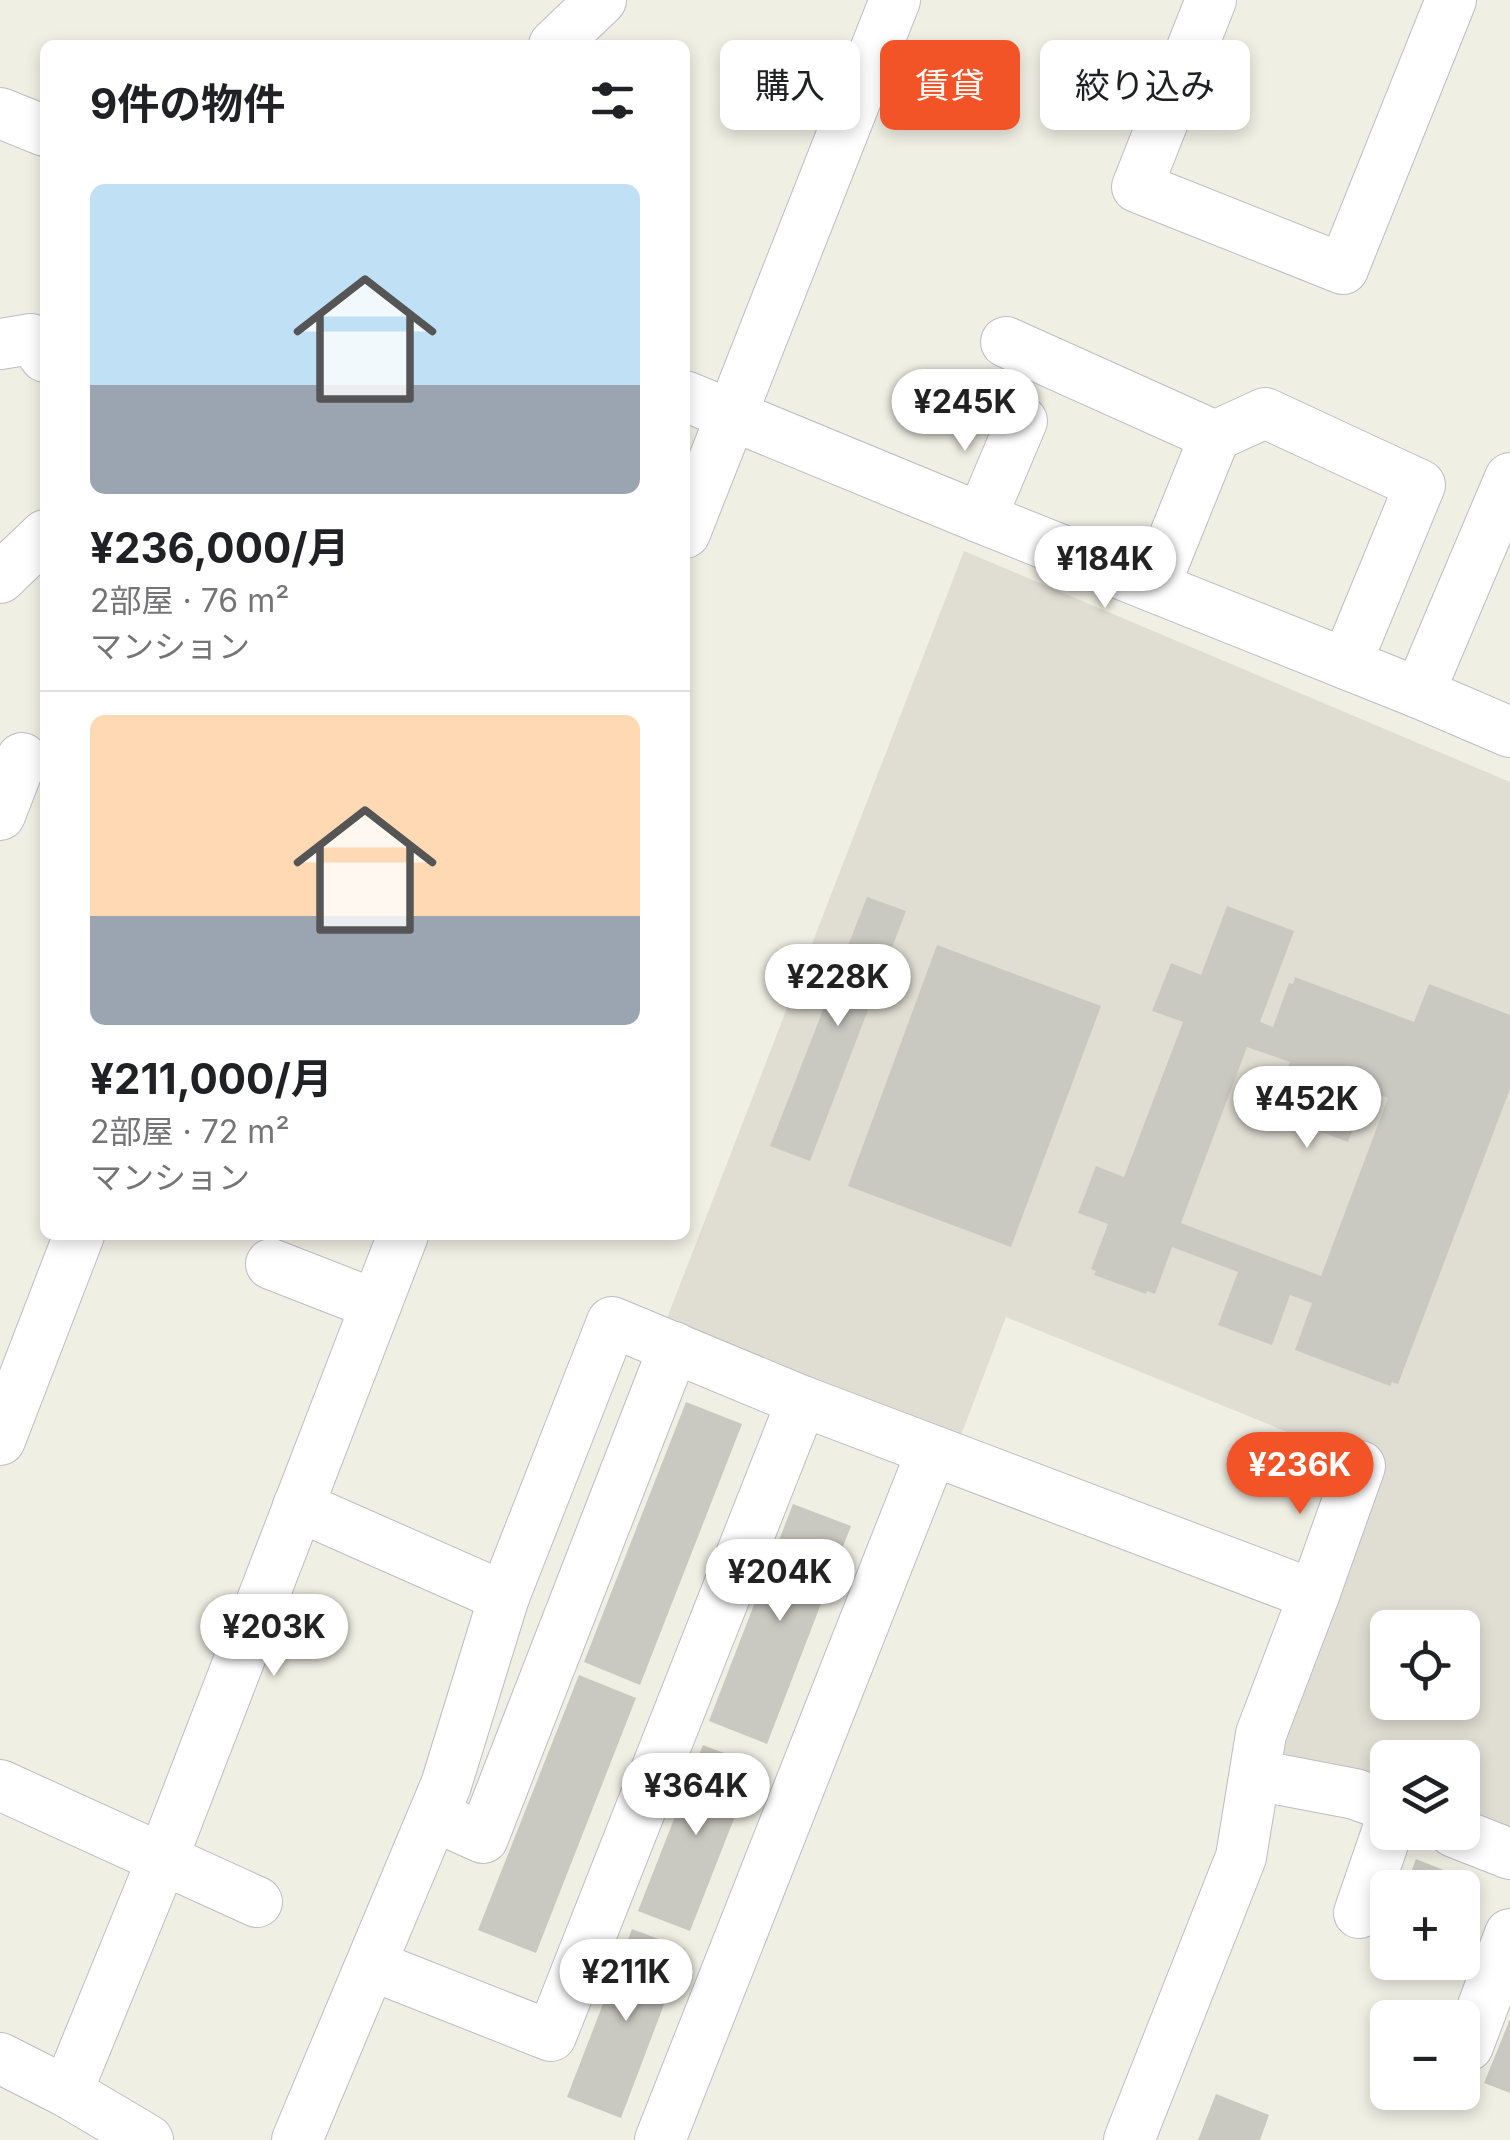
<!DOCTYPE html>
<html lang="ja">
<meta charset="utf-8">
<style>
:root{--surface:#fff;--page:#f2f2f2;--text:#202124;--muted:#757577;--line:#e0e0e0;--accent:#f25428}
body{margin:0;font-family:Inter,"Noto Sans JP",sans-serif;background:var(--page);color:var(--text);height:100vh;display:flex;flex-direction:column;font-size:38px;white-space:nowrap}
*{box-sizing:border-box;margin:0}
p{font-size:32px;color:var(--muted)}
.icon{flex:none;width:55px;height:55px;fill:none;stroke:currentColor;stroke-width:2;stroke-linecap:round;stroke-linejoin:round}
.map{position:relative;flex:1;overflow:hidden}
.sheet{position:absolute;left:40px;top:40px;width:650px;height:1200px;display:flex;flex-direction:column;background:var(--surface);border-radius:15px;box-shadow:0 5px 15px #0003}
.sheet>*{flex:none}
.hud{position:absolute;left:720px;top:40px;width:640px;height:90px;display:flex;gap:20px}
.controls{position:absolute;left:1370px;top:1610px;display:grid;gap:20px}
.controls a{display:grid;place-items:center;width:110px;height:110px;border-radius:15px;background:var(--surface);box-shadow:0 5px 15px #0003;font-size:50px}
.price{position:absolute;translate:-50% -85px;padding:0 22px;border-radius:35px;background:#fff;color:#222;font-size:32px;line-height:65px;filter:drop-shadow(0 2px 5px #0008)}
.price::after{content:'';position:absolute;left:50%;top:60px;width:30px;height:22px;margin-left:-15px;background:inherit;clip-path:polygon(0 0,100% 0,50% 100%)}
.price.current{background:var(--accent);color:#fff}
ul{padding:0;list-style:none}
li{display:grid;align-content:center;gap:20px;height:530px;padding:0 50px}
li+li{border-top:2px solid var(--line)}
li span{display:grid;place-items:center;height:310px;border-radius:15px;color:#555}
li>.icon{margin-inline-start:auto}
span .icon{width:180px;height:180px;fill:#fffc;stroke-width:1}
li b{font-size:42px}
h2{display:flex;justify-content:space-between;align-items:center;height:120px;padding:0 50px;font-size:42px}
.pill{padding:0 35px;border-radius:15px;background:var(--surface);box-shadow:0 5px 15px #0003;font-size:35px;line-height:90px}
.pill.current{background:var(--accent);color:#fff}
.map>svg:first-child{display:block}
.education{fill:#e0ded3;fill-rule:evenodd}
.building{fill:#cac9c1;fill-rule:evenodd}
.lines{fill:none;stroke-linecap:round;stroke-linejoin:round}
.minor-casing{stroke:#bcbdc4;stroke-width:52}
.minor{stroke:#fff;stroke-width:50}
</style>
<div class="map">
<svg width="1510" height="2140" viewBox="0 0 1510 2140">
<rect width="100%" height="100%" fill="#efefe4"/>
<path class="education" d="M 964,551 L 1510,782 L 1510,1835 L 1463,1817 L 1462,1758 L 1388,1758 L 1387,1788 L 1289,1759 L 1277,1745 L 1380,1470 L 1006,1317 L 958,1443 L 664,1326 ZM 1388,1628 L 1462,1628 L 1462,1702 L 1388,1702 Z"/>
<g class="building">
<path d="M 867,897 L 906,911 L 810,1161 L 770,1146 Z"/>
<path d="M 1227,906 L 1294,931 L 1260,1022 L 1273,1027 L 1289,983 L 1293,984 L 1295,977 L 1414,1022 L 1429,984 L 1510,1015 L 1510,1089 L 1398,1384 L 1392,1382 L 1390,1386 L 1295,1350 L 1312,1303 L 1290,1295 L 1272,1345 L 1218,1325 L 1238,1272 L 1172,1247 L 1155,1294 L 1147,1291 L 1146,1294 L 1094,1275 L 1096,1271 L 1091,1269 L 1108,1224 L 1078,1213 L 1096,1166 L 1124,1177 L 1183,1022 L 1152,1011 L 1171,963 L 1201,975 ZM 1247,1047 L 1290,1062 L 1271,1113 L 1348,1142 L 1367,1090 L 1388,1098 L 1321,1276 L 1181,1223 Z"/>
<path d="M 937,945 L 1101,1006 L 1011,1247 L 848,1186 Z"/>
<path d="M 686,1402 L 742,1424 L 640,1685 L 584,1662 Z"/>
<path d="M 793,1504 L 851,1526 L 767,1744 L 709,1721 Z"/>
<path d="M 579,1675 L 636,1698 L 536,1953 L 478,1930 Z"/>
<path d="M 703,1745 L 755,1765 L 690,1931 L 638,1911 Z"/>
<path d="M 1416,1859 L 1476,1883 L 1463,1917 L 1462,1888 L 1405,1888 Z"/>
<path d="M 632,1929 L 685,1949 L 621,2118 L 567,2097 Z"/>
<path d="M 1413,1962 L 1445,1962 L 1440,1973 Z"/>
<path d="M 1510,2019 L 1510,2093 L 1484,2083 Z"/>
<path d="M 1216,2094 L 1269,2115 L 1260,2140 L 1198,2140 Z"/>
</g>
<g class="lines">
<g class="minor-casing">
<g id="minor">
<path d="M 1211,0 L 1137,187 L 1343,269 L 1451,0"/>
<path d="M 554,45 L 601,0"/>
<path d="M 0,113 L 45,131"/>
<path d="M 1006,342 L 1215,436 L 1265,413 L 1420,485 L 1346,664"/>
<path d="M 0,344 L 31,339 L 45,357"/>
<path d="M 685,396 L 981,518 L 1419,693 L 1510,732"/>
<path d="M 981,518 L 1022,421"/>
<path d="M 685,533 L 895,0"/>
<path d="M 0,578 L 45,535"/>
<path d="M 1154,587 L 1215,436"/>
<path d="M 1419,693 L 1510,478"/>
<path d="M 0,815 L 22,758"/>
<path d="M 271,1264 L 376,1305"/>
<path d="M 0,1440 L 79,1235"/>
<path d="M 298,1506 L 504,1597"/>
<path d="M 1314,1595 L 1360,1466"/>
<path d="M 1256,1775 L 1355,1794 L 1388,1806"/>
<path d="M 0,1785 L 257,1902"/>
<path d="M 434,1816 L 483,1838 L 674,1347"/>
<path d="M 1454,1832 L 1510,1854"/>
<path d="M 1359,1913 L 1388,1829"/>
<path d="M 371,1965 L 551,2036 L 802,1401"/>
<path d="M 1468,2046 L 1510,1934"/>
<path d="M 0,2058 L 67,2092 L 148,2140"/>
<path d="M 67,2092 L 162,1860 L 403,1235"/>
<path d="M 297,2140 L 446,1785 L 504,1597 L 612,1322 L 802,1401 L 1314,1595 L 1261,1734 L 1241,1857 L 1129,2140"/>
<path d="M 660,2140 L 932,1451"/>
</g>
</g>
<use href="#minor" class="minor"/>
</g>
</svg>
<div class="controls">
<a><svg class="icon" aria-label="locate" viewBox="0 0 24 24"><circle cx="12" cy="12" r="6"/><path d="M12 2v4M12 18v4M2 12h4M18 12h4"/></svg></a>
<a><svg class="icon" aria-label="layers" viewBox="0 0 24 24"><path d="M12 4l9 5-9 5-9-5zM3 14l9 5 9-5"/></svg></a>
<a>+</a>
<a>−</a>
</div>
<b class="price" style="left:965px;top:454px">¥245K</b>
<b class="price" style="left:1105px;top:611px">¥184K</b>
<b class="price" style="left:838px;top:1029px">¥228K</b>
<b class="price" style="left:1307px;top:1151px">¥452K</b>
<b class="price current" style="left:1300px;top:1517px">¥236K</b>
<b class="price" style="left:780px;top:1624px">¥204K</b>
<b class="price" style="left:274px;top:1679px">¥203K</b>
<b class="price" style="left:696px;top:1838px">¥364K</b>
<b class="price" style="left:626px;top:2024px">¥211K</b>
<div class="hud">
<a class="pill">購入</a>
<a class="pill current">賃貸</a>
<a class="pill">絞り込み</a>
</div>
<section class="sheet">
<h2>9件の物件<svg class="icon" aria-label="filters" viewBox="0 0 24 24"><path d="M4 7h16M4 17h16"/><circle cx="9" cy="7" r="2"/><circle cx="15" cy="17" r="2"/></svg></h2>
<ul>
<li><span style="background:linear-gradient(#bfe0f5 65%,#9aa5b1 0)"><svg class="icon" aria-label="home" viewBox="0 0 24 24"><path d="M3 11l9-7 9 7M6 9v11h12V9"/></svg></span><div><b>¥236,000/月</b><p>2部屋 · 76 m²</p><p>マンション</p></div></li>
<li><span style="background:linear-gradient(#ffd9b3 65%,#9aa5b1 0)"><svg class="icon" aria-label="home" viewBox="0 0 24 24"><path d="M3 11l9-7 9 7M6 9v11h12V9"/></svg></span><div><b>¥211,000/月</b><p>2部屋 · 72 m²</p><p>マンション</p></div></li>
</ul>
</section>
</div>
